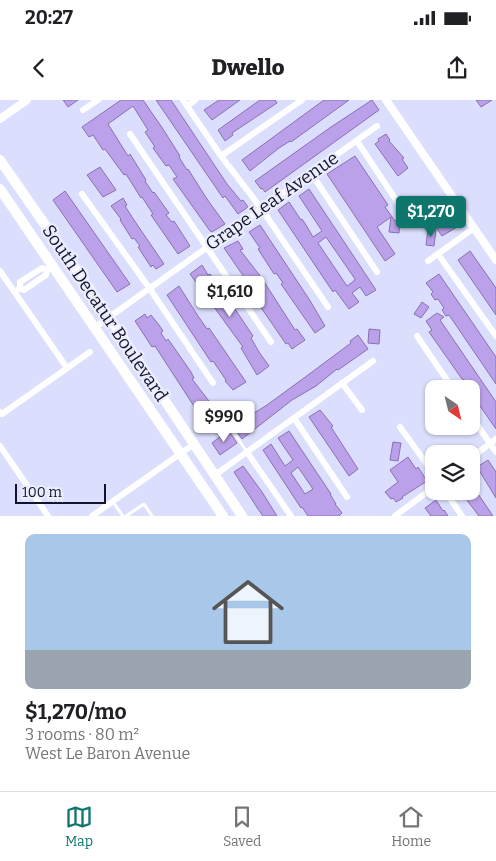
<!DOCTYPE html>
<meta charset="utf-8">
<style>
:root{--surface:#fff;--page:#f6f6f6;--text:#202124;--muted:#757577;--line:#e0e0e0;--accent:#0f766e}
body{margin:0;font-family:Bitter,serif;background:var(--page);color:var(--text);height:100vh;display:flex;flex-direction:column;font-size:19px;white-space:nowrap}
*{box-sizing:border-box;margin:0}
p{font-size:16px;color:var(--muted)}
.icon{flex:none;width:28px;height:28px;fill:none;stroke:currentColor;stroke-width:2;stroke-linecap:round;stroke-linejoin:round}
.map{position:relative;height:416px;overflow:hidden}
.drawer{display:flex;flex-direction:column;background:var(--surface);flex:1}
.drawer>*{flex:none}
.needle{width:32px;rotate:145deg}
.controls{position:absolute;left:425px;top:280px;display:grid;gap:10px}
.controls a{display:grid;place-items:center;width:55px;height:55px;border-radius:10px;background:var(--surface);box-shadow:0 1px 4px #0004;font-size:25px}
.scale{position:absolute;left:15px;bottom:12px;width:91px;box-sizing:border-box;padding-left:5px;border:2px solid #13132d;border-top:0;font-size:14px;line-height:18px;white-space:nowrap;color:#13132d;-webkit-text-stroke:4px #ebedfd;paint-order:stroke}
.price{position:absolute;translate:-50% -42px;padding:0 11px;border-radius:5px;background:#fff;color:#222;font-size:16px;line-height:32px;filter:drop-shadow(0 1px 2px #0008)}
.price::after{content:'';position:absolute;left:50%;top:30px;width:15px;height:11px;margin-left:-8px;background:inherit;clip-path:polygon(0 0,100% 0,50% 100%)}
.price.on{background:var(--accent);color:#fff}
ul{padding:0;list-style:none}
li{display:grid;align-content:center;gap:10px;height:265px;padding:0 25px}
li span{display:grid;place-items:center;height:155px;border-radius:10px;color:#555}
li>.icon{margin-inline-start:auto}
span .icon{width:90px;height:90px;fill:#fffc;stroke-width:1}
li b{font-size:21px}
.status{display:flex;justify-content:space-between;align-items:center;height:35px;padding:0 25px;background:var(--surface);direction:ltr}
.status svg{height:14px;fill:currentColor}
header{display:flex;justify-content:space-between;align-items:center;height:65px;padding:0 25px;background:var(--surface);font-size:22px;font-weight:800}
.tabs{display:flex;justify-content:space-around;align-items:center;height:70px;border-top:1px solid var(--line);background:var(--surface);font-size:14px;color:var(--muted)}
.tabs a{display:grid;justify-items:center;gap:2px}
.tabs .on{color:var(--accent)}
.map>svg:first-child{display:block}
.building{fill:#bba1e9;stroke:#8a70b4;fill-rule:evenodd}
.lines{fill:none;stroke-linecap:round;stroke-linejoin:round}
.service{stroke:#fff;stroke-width:3}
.minor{stroke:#fff;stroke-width:6}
.tertiary{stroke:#fff;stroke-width:8}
.primary{stroke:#fff;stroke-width:10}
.labels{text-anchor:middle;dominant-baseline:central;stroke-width:4.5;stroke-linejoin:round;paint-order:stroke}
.street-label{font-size:18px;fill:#13132d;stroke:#ebedfd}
</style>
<div class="status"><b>20:27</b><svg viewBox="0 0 49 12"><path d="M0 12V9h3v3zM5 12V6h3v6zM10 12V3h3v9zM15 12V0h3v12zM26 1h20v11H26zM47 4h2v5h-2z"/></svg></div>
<header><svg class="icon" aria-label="back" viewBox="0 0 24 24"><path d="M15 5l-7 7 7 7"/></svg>Dwello<svg class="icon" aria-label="share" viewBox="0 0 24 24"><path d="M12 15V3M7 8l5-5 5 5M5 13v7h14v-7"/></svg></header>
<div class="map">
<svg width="496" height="416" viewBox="0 0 496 416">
<rect width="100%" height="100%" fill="#dbdffd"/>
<g class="building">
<path d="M 63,0 L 78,0 L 68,7 Z"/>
<path d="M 121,0 L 143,0 L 163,29 L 180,56 L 179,57 L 187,70 L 188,69 L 207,99 L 225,124 L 212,132 L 210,131 L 173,79 L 177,77 L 169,65 L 166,66 L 153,48 L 155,47 L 145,32 L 148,30 L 133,6 L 108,24 L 128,56 L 130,54 L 146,80 L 145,81 L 153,93 L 154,92 L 169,113 L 166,115 L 172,122 L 174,121 L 190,146 L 178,154 L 151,115 L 153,114 L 142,97 L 141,98 L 126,74 L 124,75 L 105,49 L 103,50 L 93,35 L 89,37 L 82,27 Z"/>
<path d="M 156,0 L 171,0 L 227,84 L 241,101 L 243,100 L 248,107 L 238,114 L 225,96 L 223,98 Z"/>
<path d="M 219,0 L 240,0 L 212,20 L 204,10 Z"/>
<path d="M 260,0 L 275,0 L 277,3 L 232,33 L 233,35 L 225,41 L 218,30 Z"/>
<path d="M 324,0 L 349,0 L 291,42 L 290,41 L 279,48 L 250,71 L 242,60 Z"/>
<path d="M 372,0 L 379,10 L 265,92 L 262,88 L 261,89 L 255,81 L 331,27 Z"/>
<path d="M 476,0 L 492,0 L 481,7 Z"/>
<path d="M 386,34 L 390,40 L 389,41 L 404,58 L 402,59 L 408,68 L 398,76 L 375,44 L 379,41 L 378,39 Z"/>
<path d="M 355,56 L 388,105 L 385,107 L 395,121 L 400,121 L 399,133 L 389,132 L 391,117 L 377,127 L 395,154 L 385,161 L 327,74 Z"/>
<path d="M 100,67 L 116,90 L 103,97 L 87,75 Z"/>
<path d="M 309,89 L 376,190 L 366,196 L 360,187 L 352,193 L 359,202 L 349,209 L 335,190 L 333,192 L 278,110 L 289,102 L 301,120 L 302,119 L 306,125 L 313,137 L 322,131 L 299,96 ZM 326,137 L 355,179 L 354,181 L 347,186 L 318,143 Z"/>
<path d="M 65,91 L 130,184 L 117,192 L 53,100 Z"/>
<path d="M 123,98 L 127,105 L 125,106 L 134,120 L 164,164 L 156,169 L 153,165 L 151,167 L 138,147 L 140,146 L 134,138 L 132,139 L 120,120 L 121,119 L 111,106 Z"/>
<path d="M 449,114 L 457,127 L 442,136 L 433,123 Z"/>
<path d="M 260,125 L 309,199 L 325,226 L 315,233 L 281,184 L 283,183 L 276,173 L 274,174 L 258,149 L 260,148 L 249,132 Z"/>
<path d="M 428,129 L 436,130 L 434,146 L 426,145 Z"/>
<path d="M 238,141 L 243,149 L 240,150 L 261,177 L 295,230 L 297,229 L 305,240 L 292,249 L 288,243 L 286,244 L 262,209 L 253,194 L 254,193 L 244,177 L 224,148 Z"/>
<path d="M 470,151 L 496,188 L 496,215 L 458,160 Z"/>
<path d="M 202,165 L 208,175 L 210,174 L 226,200 L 228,200 L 237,212 L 253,236 L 251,238 L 259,252 L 269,266 L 257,275 L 241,248 L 243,247 L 190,174 Z"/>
<path d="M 439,174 L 496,257 L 496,284 L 449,215 L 446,216 L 442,210 L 444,208 L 438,199 L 435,200 L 431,194 L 433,192 L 426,183 Z"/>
<path d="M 179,186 L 198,216 L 207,229 L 209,228 L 246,282 L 233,290 L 225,281 L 226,280 L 213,261 L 211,262 L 167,195 Z"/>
<path d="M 422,202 L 429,207 L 421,218 L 414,214 Z"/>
<path d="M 437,213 L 444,217 L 440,220 L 496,302 L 496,329 L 471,293 L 471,289 L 463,279 L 462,279 L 429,232 L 432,230 L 426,221 Z"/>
<path d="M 145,214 L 147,218 L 151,215 L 159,225 L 163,231 L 161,233 L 166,241 L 168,239 L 191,272 L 194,278 L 192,279 L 212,305 L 199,314 L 155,246 L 152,247 L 135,221 Z"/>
<path d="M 369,229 L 380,230 L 379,244 L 368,243 Z"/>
<path d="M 358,235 L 368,249 L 338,270 L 337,269 L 316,286 L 292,300 L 242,339 L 233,326 L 267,305 L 308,275 L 351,243 L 350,241 Z"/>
<path d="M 320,310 L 333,326 L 331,327 L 358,369 L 349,376 L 309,317 Z"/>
<path d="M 228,330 L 237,343 L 220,355 L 212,343 Z"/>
<path d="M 289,331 L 331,394 L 330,394 L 336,404 L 335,404 L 342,413 L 339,416 L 308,416 L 302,407 L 301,408 L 263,350 L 271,344 L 285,366 L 293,360 L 278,338 ZM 298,367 L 313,389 L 305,394 L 291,373 Z"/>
<path d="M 393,342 L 401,343 L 398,361 L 390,360 Z"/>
<path d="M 408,357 L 416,369 L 418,367 L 427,381 L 402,397 L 403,398 L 396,402 L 393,398 L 391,399 L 385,392 L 398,382 L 390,370 Z"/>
<path d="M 488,360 L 496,372 L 496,398 L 477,367 Z"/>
<path d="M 243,366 L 262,392 L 277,416 L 263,416 L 258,409 L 234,372 Z"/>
<path d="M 460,391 L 476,391 L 493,416 L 479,416 Z"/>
<path d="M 436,400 L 443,411 L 444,410 L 448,416 L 431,416 L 425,408 Z"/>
</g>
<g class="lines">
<g class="service">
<path d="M 230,327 L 247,352"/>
<path d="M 113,402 L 123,416"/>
<path d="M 126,416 L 144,404 L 152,416"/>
</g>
<g class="minor">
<path d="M 183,0 L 221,56 L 261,108 L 328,207"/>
<path d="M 187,6 L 195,0"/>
<path d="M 83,10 L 98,0"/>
<path d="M 130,34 L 271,242"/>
<path d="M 357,41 L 398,103"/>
<path d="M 221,56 L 302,0"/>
<path d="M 311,73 L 377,172"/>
<path d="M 82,94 L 150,189 L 213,283"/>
<path d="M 438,154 L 496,236"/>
<path d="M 428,161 L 474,128"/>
<path d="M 0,171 L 67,268"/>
<path d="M 20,188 L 20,182 L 42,168 L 47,170"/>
<path d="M 15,192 L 20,188 L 24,190 L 46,175 L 47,170 L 52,166"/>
<path d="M 94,228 L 377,26"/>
<path d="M 417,236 L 453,289"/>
<path d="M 342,283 L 362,310"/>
<path d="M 0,312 L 2,314 L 90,252"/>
<path d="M 471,316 L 496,352"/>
<path d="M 294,318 L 347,397"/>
<path d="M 400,327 L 434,374"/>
<path d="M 0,346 L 48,416"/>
<path d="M 247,352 L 291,416"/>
<path d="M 471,358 L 496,339"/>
<path d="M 215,375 L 373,261"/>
<path d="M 445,391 L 462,416"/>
<path d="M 92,416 L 194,344"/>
<path d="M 395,416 L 434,387"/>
</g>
<g class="tertiary">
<path d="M 386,0 L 496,160"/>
<path d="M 0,19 L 27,0"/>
</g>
<g class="primary">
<path d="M 0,60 L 109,217 L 242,416"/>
<path d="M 0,89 L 223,416"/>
</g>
</g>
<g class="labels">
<g class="street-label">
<text transform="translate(272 101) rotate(-35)">Grape Leaf Avenue</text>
<text transform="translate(105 213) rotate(56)">South Decatur Boulevard</text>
</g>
</g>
</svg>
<div class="controls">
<a><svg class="needle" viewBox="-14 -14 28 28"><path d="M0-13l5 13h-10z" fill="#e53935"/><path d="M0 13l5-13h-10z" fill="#757577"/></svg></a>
<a><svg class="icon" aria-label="layers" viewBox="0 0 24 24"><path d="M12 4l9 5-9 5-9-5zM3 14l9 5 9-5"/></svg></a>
</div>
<div class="scale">100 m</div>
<b class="price on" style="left:431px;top:138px">$1,270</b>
<b class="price" style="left:230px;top:218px">$1,610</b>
<b class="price" style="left:224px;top:343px">$990</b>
</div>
<section class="drawer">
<ul>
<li><span style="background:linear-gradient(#a9c7e8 75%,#9aa5b1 0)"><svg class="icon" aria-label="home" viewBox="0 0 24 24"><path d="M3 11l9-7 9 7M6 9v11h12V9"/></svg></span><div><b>$1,270/mo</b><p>3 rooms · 80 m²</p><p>West Le Baron Avenue</p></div></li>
</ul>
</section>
<nav class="tabs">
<a class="on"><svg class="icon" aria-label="map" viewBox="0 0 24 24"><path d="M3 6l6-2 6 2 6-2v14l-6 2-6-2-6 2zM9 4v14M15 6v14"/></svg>Map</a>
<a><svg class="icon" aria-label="saved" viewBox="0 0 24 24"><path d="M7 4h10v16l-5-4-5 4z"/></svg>Saved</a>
<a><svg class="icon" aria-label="home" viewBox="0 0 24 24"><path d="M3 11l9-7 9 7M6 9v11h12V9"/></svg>Home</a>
</nav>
